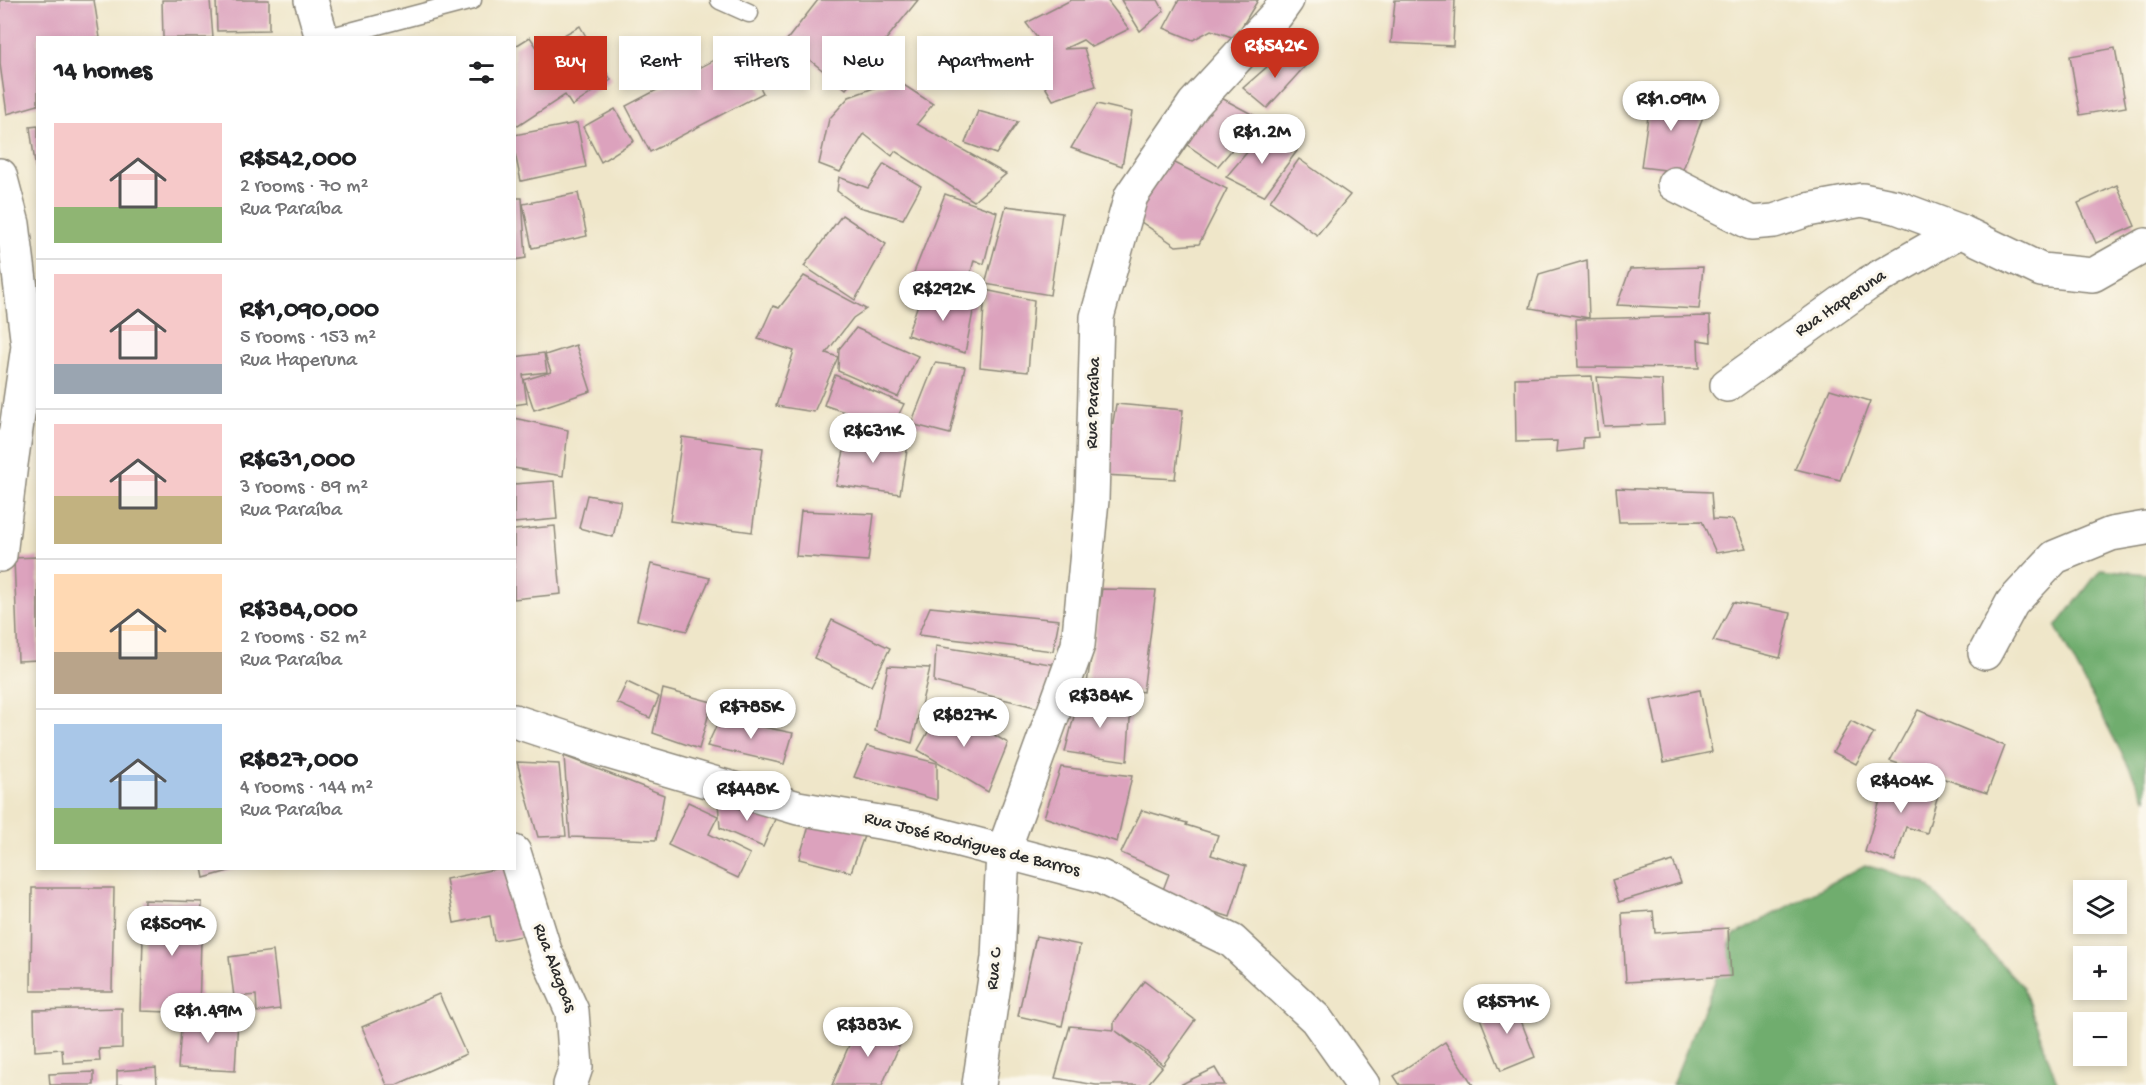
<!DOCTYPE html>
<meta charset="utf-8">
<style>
:root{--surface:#fff;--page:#f2f2f2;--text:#202124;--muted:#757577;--line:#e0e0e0;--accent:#c8321e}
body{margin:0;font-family:"Gochi Hand",sans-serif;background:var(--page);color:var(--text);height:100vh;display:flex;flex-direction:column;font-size:22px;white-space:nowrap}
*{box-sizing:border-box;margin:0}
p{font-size:20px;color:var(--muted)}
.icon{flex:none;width:33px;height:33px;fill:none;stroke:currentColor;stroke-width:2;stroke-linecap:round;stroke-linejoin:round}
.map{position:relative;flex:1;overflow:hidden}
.side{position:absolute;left:36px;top:36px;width:480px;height:834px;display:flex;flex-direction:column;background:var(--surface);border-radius:0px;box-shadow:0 3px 9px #0003}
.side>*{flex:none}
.banner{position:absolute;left:534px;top:36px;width:570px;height:54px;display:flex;gap:12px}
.fabs{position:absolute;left:2073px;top:880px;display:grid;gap:12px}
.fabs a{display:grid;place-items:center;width:54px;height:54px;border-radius:0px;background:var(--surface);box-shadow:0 3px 9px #0003;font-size:30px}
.price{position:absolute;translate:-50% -51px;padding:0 14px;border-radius:21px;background:#fff;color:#222;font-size:20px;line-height:39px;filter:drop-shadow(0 2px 3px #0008)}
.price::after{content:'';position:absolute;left:50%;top:36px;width:18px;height:14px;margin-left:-9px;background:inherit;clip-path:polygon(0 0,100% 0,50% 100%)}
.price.current{background:var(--accent);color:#fff}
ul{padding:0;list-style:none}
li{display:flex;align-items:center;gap:18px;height:150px;padding:0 18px}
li+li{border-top:2px solid var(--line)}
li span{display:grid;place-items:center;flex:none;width:168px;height:120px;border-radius:0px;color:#555}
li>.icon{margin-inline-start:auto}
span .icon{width:72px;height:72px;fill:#fffc;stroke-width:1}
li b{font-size:26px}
h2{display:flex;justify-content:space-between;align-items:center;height:72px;padding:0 18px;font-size:26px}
.tag{padding:0 21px;border-radius:0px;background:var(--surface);box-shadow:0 3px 9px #0003;font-size:21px;line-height:54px}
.tag.current{background:var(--accent);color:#fff}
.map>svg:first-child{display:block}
.forest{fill:#6fad6e;stroke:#4d6c4c;stroke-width:1.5}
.building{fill:#dca2bd}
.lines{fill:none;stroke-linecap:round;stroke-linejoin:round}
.service-casing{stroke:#8d887a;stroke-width:21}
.minor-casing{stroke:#8d887a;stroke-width:36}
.service{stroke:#fff;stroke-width:18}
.minor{stroke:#fff;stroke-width:33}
.labels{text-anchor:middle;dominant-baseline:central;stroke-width:6;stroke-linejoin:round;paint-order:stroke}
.street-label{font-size:18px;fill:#2b2b2b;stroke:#fbf7ec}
</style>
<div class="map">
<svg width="2146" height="1085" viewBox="0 0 2146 1085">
<rect width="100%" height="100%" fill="#fbf7ec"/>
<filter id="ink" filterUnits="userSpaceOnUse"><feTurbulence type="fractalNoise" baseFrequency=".0167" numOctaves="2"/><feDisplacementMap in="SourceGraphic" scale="12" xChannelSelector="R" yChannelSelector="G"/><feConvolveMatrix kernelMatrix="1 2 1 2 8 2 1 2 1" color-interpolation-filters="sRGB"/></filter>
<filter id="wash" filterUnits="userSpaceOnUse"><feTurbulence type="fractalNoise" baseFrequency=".008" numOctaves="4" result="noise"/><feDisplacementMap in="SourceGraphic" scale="24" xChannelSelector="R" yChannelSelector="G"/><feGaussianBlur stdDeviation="1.35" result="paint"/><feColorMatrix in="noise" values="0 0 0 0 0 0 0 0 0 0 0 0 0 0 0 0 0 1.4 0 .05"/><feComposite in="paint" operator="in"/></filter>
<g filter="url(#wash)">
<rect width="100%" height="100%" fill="#efe6c9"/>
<g class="forest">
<path d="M 2101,569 L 2146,574 L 2146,800 L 2056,627 Z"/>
<path d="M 1865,865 L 1925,883 L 2023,987 L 2058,1085 L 1672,1085 L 1734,935 Z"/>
</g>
<g id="blocks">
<g class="building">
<path d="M 0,0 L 94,0 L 100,38 L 38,38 L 38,105 L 7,114 L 0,64 Z"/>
<path d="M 162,0 L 210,0 L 213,38 L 163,38 Z"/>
<path d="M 216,0 L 269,0 L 269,30 L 217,31 Z"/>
<path d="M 818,0 L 918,0 L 846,89 L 786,41 Z"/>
<path d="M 1071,0 L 1107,0 L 1129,29 L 1092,47 L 1083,40 L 1064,49 L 1084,48 L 1096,86 L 1053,100 L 1028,58 L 1040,51 L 1047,51 L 1026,23 Z"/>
<path d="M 1121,0 L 1158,0 L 1164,11 L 1140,31 Z"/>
<path d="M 1179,0 L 1258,0 L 1235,38 L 1211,30 L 1193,40 L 1164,28 Z"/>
<path d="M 1395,0 L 1455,0 L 1453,46 L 1391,43 Z"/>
<path d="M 580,26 L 611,80 L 572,106 L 565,95 L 518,126 L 514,121 L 514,47 L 530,37 L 564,88 L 564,86 L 593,68 L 562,84 L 542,47 Z"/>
<path d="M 739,47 L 763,93 L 650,152 L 626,106 Z"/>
<path d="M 2115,48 L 2126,107 L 2080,115 L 2070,56 Z"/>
<path d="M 1285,51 L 1307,64 L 1267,108 L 1243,88 Z"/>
<path d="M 896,80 L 933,104 L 917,124 L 1006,174 L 974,201 L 895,151 L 892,156 L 864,134 L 840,172 L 819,164 L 829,119 L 849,97 Z"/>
<path d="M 1214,94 L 1259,118 L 1218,166 L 1180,140 Z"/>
<path d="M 1651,95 L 1709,101 L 1682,172 L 1641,167 Z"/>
<path d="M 1097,104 L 1132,112 L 1122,166 L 1071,148 Z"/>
<path d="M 615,109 L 634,141 L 601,162 L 583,127 Z"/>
<path d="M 978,111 L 1018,122 L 996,154 L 965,143 Z"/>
<path d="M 577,123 L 586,167 L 521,181 L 514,149 L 514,135 Z"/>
<path d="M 38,126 L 38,171 L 36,171 L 30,127 Z"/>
<path d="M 1261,136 L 1297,151 L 1264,196 L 1226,177 Z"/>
<path d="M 1167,159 L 1227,189 L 1199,244 L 1176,246 L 1134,217 Z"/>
<path d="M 1299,159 L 1350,195 L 1317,235 L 1270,201 Z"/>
<path d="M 884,164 L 921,186 L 903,219 L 859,207 L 837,191 L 839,177 L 868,188 Z"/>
<path d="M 2117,185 L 2135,226 L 2096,243 L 2078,203 Z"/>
<path d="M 578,193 L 587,236 L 532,248 L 523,204 Z"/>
<path d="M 945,194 L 997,212 L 984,264 L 974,260 L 965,296 L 909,285 Z"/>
<path d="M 514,198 L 522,198 L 526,258 L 514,260 Z"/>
<path d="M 1006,206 L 1062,213 L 1050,295 L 985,284 Z"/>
<path d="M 842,215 L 886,244 L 855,300 L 804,266 Z"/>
<path d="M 1587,260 L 1589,318 L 1530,308 L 1539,274 Z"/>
<path d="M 1703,267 L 1699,309 L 1617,305 L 1630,269 Z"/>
<path d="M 804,276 L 866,309 L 853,318 L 826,353 L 838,357 L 814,412 L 776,406 L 794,351 L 758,339 L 773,306 L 779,308 Z"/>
<path d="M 985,290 L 1034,300 L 1028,372 L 980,367 Z"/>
<path d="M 921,296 L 975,302 L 965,353 L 907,335 Z"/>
<path d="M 1710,316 L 1711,342 L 1698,340 L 1699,368 L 1578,367 L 1576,319 Z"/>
<path d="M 856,328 L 918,356 L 898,397 L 838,371 L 839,349 Z"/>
<path d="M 576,345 L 591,391 L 534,410 L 524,380 L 551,372 L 545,355 Z"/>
<path d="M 544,353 L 547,372 L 523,375 L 527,403 L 514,405 L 514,357 Z"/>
<path d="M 935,363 L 965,367 L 950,434 L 911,424 Z"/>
<path d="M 835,375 L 904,404 L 892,428 L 824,405 Z"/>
<path d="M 1592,376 L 1598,437 L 1583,438 L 1583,449 L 1556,452 L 1557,441 L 1516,442 L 1515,378 Z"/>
<path d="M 1597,377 L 1662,380 L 1664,424 L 1604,426 Z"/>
<path d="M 1830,389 L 1870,401 L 1840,480 L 1795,469 Z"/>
<path d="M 1116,404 L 1183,410 L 1175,479 L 1104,475 Z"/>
<path d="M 514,418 L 568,430 L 563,476 L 514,468 Z"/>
<path d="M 848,434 L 908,444 L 900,494 L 836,485 Z"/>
<path d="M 682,437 L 763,448 L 752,532 L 670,521 Z"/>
<path d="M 554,481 L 557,519 L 514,523 L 514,484 Z"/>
<path d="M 1616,488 L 1711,492 L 1713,519 L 1733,520 L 1746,548 L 1716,553 L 1702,521 L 1619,522 Z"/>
<path d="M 587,495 L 621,501 L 613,537 L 579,528 Z"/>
<path d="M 801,511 L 874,514 L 868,561 L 796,556 Z"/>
<path d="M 555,526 L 561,594 L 514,599 L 514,530 Z"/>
<path d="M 38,557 L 38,660 L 18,661 L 14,558 Z"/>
<path d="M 651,564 L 710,578 L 687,631 L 637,620 Z"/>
<path d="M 1102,589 L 1156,590 L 1143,692 L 1087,683 Z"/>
<path d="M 1733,602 L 1791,613 L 1780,658 L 1713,641 Z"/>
<path d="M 930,607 L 1059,620 L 1053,651 L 918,635 Z"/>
<path d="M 832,620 L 890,648 L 871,686 L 814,658 Z"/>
<path d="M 936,646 L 1057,665 L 1043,709 L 934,682 Z"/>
<path d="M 888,666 L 930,668 L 912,743 L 875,731 Z"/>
<path d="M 627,682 L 659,697 L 650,718 L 617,703 Z"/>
<path d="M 663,689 L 712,702 L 699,749 L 653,733 Z"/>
<path d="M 1700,690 L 1712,752 L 1664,762 L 1651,700 Z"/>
<path d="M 1079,696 L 1131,706 L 1127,761 L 1065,752 Z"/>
<path d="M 943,705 L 1008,743 L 988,792 L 918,750 Z"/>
<path d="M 1918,710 L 2005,746 L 1987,793 L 1890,761 Z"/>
<path d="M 720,718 L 793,733 L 784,764 L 707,746 Z"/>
<path d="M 1851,721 L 1874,733 L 1856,764 L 1833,752 Z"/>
<path d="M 867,746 L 937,763 L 937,800 L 854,777 Z"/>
<path d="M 564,756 L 664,795 L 656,840 L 570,837 Z"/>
<path d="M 517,762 L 559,764 L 566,836 L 538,837 Z"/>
<path d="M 1061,767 L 1132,776 L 1117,842 L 1044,817 Z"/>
<path d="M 1888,773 L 1940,788 L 1927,833 L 1906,827 L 1895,861 L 1865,852 Z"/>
<path d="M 688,802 L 718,816 L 709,834 L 750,854 L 738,878 L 668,845 Z"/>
<path d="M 718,802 L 779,810 L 763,847 L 720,828 Z"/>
<path d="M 1142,810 L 1187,823 L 1186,825 L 1218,835 L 1211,855 L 1246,866 L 1230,917 L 1161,895 L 1169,874 L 1121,853 Z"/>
<path d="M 812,816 L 868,825 L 851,872 L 799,859 Z"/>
<path d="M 1673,861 L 1681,883 L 1619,902 L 1612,880 Z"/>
<path d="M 202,868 L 236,868 L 236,869 L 204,878 Z"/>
<path d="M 500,868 L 509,868 L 522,936 L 494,941 L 490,916 L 454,923 L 446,879 Z"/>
<path d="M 32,888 L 114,888 L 112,991 L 31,991 Z"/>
<path d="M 144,900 L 202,902 L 199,1013 L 141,1011 Z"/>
<path d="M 1653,911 L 1655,933 L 1728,928 L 1731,976 L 1626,982 L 1622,913 Z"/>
<path d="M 1036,936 L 1080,945 L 1062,1026 L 1018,1016 Z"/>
<path d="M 273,951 L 280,1009 L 257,1012 L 256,995 L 234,997 L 229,957 Z"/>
<path d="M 1144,981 L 1195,1020 L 1163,1065 L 1143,1049 L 1116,1031 L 1162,1067 L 1147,1085 L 1096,1085 L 1055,1078 L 1070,1026 L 1114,1030 L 1114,1022 Z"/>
<path d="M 439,994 L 466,1054 L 396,1085 L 387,1085 L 362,1027 Z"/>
<path d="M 1513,1000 L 1535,1057 L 1501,1071 L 1478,1013 Z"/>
<path d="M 122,1008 L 122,1048 L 99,1049 L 100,1061 L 63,1063 L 62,1049 L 35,1051 L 34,1010 Z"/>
<path d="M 182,1016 L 238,1019 L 235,1071 L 178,1068 Z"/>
<path d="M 859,1022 L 902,1040 L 882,1085 L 832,1085 Z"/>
<path d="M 1445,1042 L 1473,1085 L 1400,1085 L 1394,1076 Z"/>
<path d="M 156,1068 L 157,1085 L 117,1085 L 117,1071 Z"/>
<path d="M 1215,1068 L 1225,1085 L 1180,1085 L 1188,1081 Z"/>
<path d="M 94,1072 L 94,1085 L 50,1085 L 49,1074 Z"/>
</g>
</g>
</g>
<g filter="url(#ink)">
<use href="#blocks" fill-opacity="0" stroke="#8d887a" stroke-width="1.5"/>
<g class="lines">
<g class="service-casing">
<g id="service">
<path d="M 720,0 L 749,13"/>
<path d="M 328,38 L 472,0"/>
</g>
</g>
<g class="minor-casing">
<g id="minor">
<path d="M 311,0 L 322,38"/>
<path d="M 0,175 L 13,224 L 28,346 L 11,464 L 0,555"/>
<path d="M 1674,184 L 1751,223 L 1774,221 L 1807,210 L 1862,200 L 1896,207 L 1960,231 L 2041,270 L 2093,275 L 2146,245"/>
<path d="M 1727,385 L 1869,283 L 1960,231"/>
<path d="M 1985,653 L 2012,603 L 2055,557 L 2111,534 L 2146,528"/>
<path d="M 514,721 L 605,751 L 798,808 L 914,828 L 1101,877 L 1232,941 L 1316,1019 L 1363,1085"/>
<path d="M 514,852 L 545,951 L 572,1011 L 576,1067 L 570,1085"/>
<path d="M 979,1085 L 998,958 L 1003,852 L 1078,645 L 1092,500 L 1097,317 L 1131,196 L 1194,104 L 1277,14 L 1287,0"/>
</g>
</g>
<use href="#service" class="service"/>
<use href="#minor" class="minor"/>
</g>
</g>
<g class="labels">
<g class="street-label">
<text transform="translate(1841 304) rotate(-34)">Rua Itaperuna</text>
<text transform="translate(1094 403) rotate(-88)">Rua Paraíba</text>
<text transform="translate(972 845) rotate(14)">Rua José Rodrigues de Barros</text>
<text transform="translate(554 968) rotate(69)">Rua Alagoas</text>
<text transform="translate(995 969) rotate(-84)">Rua C</text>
</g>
</g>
</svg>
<div class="fabs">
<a><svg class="icon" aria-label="layers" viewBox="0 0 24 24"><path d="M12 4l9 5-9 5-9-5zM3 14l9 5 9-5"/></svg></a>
<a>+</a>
<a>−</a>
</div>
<b class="price current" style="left:1275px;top:79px">R$542K</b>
<b class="price" style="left:1671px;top:132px">R$1.09M</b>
<b class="price" style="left:1262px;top:165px">R$1.2M</b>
<b class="price" style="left:943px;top:322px">R$292K</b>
<b class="price" style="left:873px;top:464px">R$631K</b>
<b class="price" style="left:1100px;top:729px">R$384K</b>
<b class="price" style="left:751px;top:740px">R$785K</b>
<b class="price" style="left:964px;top:748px">R$827K</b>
<b class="price" style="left:1901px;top:814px">R$404K</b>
<b class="price" style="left:747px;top:822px">R$448K</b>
<b class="price" style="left:172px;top:957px">R$509K</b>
<b class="price" style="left:1507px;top:1035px">R$571K</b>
<b class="price" style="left:208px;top:1044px">R$1.49M</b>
<b class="price" style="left:868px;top:1058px">R$383K</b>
<div class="banner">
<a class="tag current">Buy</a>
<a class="tag">Rent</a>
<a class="tag">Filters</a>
<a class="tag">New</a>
<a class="tag">Apartment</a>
</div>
<section class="side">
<h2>14 homes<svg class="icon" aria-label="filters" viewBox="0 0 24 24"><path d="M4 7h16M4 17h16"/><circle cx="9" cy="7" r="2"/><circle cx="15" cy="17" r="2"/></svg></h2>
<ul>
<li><span style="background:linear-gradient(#f6c9c9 70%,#8fb573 0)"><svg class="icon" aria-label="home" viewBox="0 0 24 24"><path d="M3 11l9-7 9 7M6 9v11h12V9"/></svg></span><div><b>R$542,000</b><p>2 rooms · 70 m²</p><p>Rua Paraíba</p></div></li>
<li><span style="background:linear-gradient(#f6c9c9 75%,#9aa5b1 0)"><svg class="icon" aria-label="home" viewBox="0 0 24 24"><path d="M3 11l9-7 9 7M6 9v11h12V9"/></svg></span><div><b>R$1,090,000</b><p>5 rooms · 153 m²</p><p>Rua Itaperuna</p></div></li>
<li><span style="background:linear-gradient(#f6c9c9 60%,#c2b280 0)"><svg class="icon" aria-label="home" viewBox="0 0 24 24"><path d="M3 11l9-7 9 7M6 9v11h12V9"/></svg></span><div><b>R$631,000</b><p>3 rooms · 89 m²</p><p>Rua Paraíba</p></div></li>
<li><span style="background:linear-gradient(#ffd9b3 65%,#b9a48a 0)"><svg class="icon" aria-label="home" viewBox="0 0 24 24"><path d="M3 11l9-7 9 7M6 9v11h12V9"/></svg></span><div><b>R$384,000</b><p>2 rooms · 52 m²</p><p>Rua Paraíba</p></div></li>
<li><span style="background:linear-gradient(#a9c7e8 70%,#8fb573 0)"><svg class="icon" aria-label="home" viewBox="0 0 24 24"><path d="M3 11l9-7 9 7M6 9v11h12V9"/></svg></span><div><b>R$827,000</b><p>4 rooms · 144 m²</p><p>Rua Paraíba</p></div></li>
</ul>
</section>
</div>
